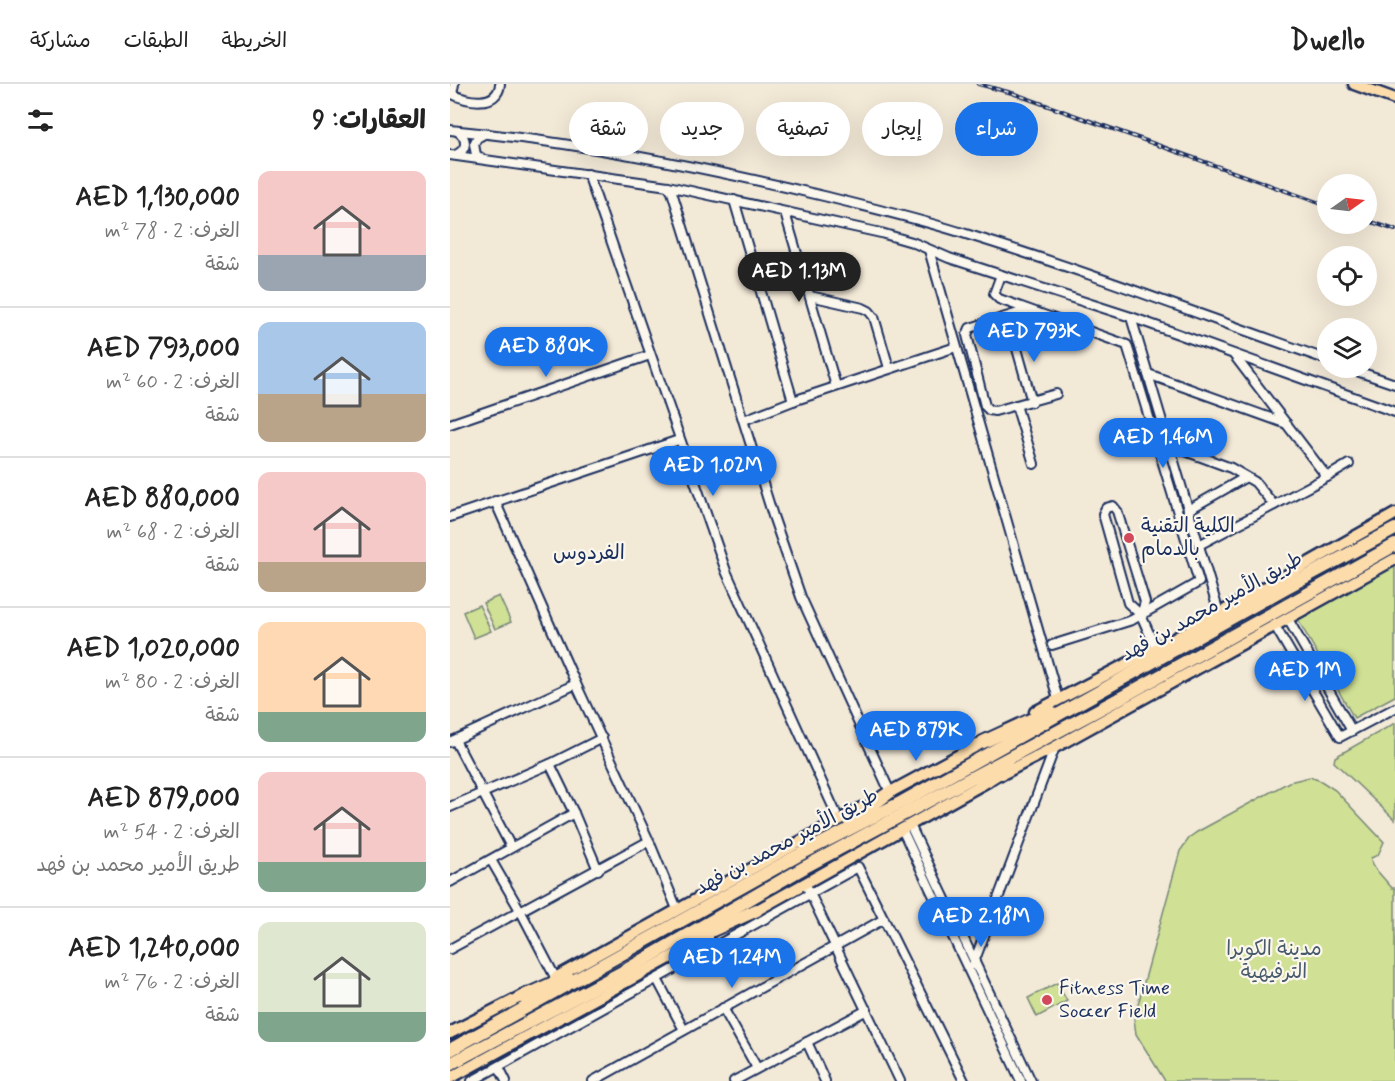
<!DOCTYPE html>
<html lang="ar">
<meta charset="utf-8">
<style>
:root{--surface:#fff;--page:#f2f2f2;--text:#222;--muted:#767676;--line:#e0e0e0;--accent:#1a73e8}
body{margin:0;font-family:Mynerve,"Playpen Sans Arabic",sans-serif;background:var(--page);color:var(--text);direction:rtl;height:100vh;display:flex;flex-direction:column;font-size:22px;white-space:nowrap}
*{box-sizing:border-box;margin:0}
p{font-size:20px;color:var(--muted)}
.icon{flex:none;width:33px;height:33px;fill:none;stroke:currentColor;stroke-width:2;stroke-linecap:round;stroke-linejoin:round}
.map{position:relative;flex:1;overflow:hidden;direction:ltr}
.drawer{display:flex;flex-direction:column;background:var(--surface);width:450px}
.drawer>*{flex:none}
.guide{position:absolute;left:18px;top:18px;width:570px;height:54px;direction:rtl;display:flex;gap:12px}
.needle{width:39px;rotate:76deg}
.buttons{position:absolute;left:867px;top:90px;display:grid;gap:12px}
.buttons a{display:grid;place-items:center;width:60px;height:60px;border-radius:50%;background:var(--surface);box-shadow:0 6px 24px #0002;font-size:30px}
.price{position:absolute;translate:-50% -51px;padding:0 14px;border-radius:21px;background:var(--accent);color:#fff;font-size:20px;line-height:39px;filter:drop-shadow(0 2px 3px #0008)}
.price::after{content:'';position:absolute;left:50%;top:36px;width:18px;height:14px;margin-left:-9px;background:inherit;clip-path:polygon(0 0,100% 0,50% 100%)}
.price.current{background:#222;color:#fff}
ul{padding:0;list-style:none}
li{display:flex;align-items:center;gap:18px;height:150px;padding:0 24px}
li+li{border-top:2px solid var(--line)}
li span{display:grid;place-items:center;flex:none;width:168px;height:120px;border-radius:12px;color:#555}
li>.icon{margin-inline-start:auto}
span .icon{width:72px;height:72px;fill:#fffc;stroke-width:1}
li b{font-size:26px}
h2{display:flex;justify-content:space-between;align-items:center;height:72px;padding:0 24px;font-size:26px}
.tag{padding:0 21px;border-radius:27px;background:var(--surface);box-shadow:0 6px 24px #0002;font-size:21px;line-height:54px}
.tag.current{background:var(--accent);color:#fff}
header{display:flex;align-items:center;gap:36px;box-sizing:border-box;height:84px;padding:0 30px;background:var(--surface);border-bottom:2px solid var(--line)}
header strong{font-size:28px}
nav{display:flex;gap:33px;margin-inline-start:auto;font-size:21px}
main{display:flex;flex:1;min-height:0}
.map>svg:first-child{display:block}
.green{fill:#d0e094;stroke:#768879;stroke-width:1.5}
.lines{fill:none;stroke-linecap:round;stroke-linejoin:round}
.minor-casing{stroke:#1b2f5e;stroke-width:12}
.major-casing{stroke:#1b2f5e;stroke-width:15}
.highway-casing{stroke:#1b2f5e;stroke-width:16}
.minor{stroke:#fbf7ec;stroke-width:8}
.major{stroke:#fddcac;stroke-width:10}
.highway{stroke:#fddcac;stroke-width:12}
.rail-casing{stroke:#1b2f5e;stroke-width:4}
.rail{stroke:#fbf7ec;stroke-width:1.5;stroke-dasharray:4.5;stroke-linecap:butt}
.poi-dot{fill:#d1495b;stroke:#fbf7ec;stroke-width:2}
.labels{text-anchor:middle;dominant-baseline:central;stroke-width:4.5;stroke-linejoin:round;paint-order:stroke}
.poi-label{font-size:20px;fill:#1b2f5e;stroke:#fbf7ec;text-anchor:start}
.street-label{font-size:20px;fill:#1b2f5e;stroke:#fbf7ec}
.park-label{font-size:20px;fill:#485b6c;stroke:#fbf7ec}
.neighbourhood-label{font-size:21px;fill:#1b2f5e;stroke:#fbf7ec}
</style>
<header>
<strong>Dwello</strong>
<nav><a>الخريطة</a><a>الطبقات</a><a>مشاركة</a></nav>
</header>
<main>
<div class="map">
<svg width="945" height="997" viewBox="0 0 945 997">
<rect width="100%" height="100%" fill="#f3e9d7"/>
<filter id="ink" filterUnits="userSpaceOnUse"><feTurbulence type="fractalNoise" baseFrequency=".0167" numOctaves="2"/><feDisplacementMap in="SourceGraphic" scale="12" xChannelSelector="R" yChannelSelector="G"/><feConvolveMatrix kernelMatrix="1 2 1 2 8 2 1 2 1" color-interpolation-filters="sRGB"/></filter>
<g filter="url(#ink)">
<g class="green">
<path d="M 945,479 L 945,612 L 904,634 L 847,534 Z"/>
<path d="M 49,512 L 61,538 L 45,545 L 33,519 Z"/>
<path d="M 29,521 L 41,547 L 24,554 L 13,528 Z"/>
<path d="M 945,639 L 945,736 L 884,678 L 885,673 Z"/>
<path d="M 860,693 L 871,697 L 885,706 L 934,758 L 928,771 L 921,774 L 922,781 L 942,804 L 945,804 L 945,997 L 715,997 L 686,950 L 684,935 L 730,767 L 740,753 L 747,748 L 839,698 Z"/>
<path d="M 607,899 L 617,917 L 587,933 L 578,914 Z"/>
</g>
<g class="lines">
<g class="minor-casing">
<g id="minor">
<path d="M 4,0 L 2,10 C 16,17 48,24 50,0"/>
<path d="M 0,46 C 127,58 254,83 378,113 C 425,125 473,136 519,151 C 640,188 758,234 878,276"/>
<path d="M 0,71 L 218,102 L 431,149 L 462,158 L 499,174 L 681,233 L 945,328"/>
<path d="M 5,71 C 18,66 18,54 7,47"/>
<path d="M 31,74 L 26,71 L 24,60 L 27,54 L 34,50"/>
<path d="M 138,90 L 276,487 L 389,736"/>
<path d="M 218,102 L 222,108 L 323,432 L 351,513 L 440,708"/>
<path d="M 284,116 L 343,317"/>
<path d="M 335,129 L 386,302"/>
<path d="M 479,166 L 608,615"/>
<path d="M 551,191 L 544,210 L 549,215 L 677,261 L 749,498 L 682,536 L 602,561"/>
<path d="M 360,212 L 413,224 L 419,227 L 424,233 L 439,284"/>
<path d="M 578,226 L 520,244 L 517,251 L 535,322 L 539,326 L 545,327 L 606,310"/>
<path d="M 681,233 L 769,529"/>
<path d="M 562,247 L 582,318"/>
<path d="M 898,284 L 945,300"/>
<path d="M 698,290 L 837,340"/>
<path d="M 566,321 L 584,380"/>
<path d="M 294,336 L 343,317 L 506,263"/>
<path d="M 0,340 L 200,271"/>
<path d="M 719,361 L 781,384 L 805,398 L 824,421"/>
<path d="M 877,393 L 899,380"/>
<path d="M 45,417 L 126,600"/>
<path d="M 738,426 L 796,393"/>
<path d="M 0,433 L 229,356"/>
<path d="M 749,461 L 877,393 L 784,271"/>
<path d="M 691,531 L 678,519 L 653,430 L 656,424 L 663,422 L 667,427 L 695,518 L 691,531 L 706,565"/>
<path d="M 838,535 L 902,647"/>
<path d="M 825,542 L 890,653 L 945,624"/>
<path d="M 5,656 L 61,763"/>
<path d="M 0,658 L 126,600 L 199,757 L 227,825"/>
<path d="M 100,680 L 124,729 L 148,786"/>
<path d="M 0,723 L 100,680 L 152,654"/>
<path d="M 460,741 L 581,997"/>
<path d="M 452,745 L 571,997"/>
<path d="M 41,776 L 71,828 L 105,893"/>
<path d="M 0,798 L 124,729"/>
<path d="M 357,803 L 450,997"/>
<path d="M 0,865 L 199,757"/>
<path d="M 523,881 L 605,663"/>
<path d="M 207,895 L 234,946"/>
<path d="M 273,924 L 307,984"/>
<path d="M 357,958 L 375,997"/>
<path d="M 49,983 L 56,997"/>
<path d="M 22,997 L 408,783 L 514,997"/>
<path d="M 143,997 L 434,835"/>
<path d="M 284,997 L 417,926"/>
</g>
</g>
<g class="major-casing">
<g id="major">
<path d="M 904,0 L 945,15"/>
<path d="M 585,628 L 717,559 L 945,430"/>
<path d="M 552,690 L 605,663 L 945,475"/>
<path d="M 433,712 L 541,654"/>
<path d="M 300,830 L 538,697"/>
<path d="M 105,894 L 411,724"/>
<path d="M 0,949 L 78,909"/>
<path d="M 0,994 L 258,853"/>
</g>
</g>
<g class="highway-casing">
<g id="highway">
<path d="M 533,658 L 600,627"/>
<path d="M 531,700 L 558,683"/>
<path d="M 400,738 L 440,708"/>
<path d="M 245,854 L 307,826"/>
<path d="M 72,913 L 117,893"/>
<path d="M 0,966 L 347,772 L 452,718 L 837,503 L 945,445"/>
<path d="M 0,980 L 178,885 L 355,783 L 674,612 L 945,461"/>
</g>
</g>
<use href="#minor" class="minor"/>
<use href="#major" class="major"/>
<use href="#highway" class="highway"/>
<g class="rail-casing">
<g id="rail">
<path d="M 528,0 L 562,9 L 878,122"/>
<path d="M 916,136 L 945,146"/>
</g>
</g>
<use href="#rail" class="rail"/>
</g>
</g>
<g class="poi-dot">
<circle cx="679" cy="454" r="6"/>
<circle cx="597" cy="916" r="6"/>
</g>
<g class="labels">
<g class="poi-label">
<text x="691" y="442">الكلية التقنية<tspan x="691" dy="23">بالدمام</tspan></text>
<text x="609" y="904">Fitness Time<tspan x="609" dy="23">Soccer Field</tspan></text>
</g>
<g class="street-label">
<text transform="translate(762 523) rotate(-29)">طريق الأمير محمد بن فهد</text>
<text transform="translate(337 758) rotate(-28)">طريق الأمير محمد بن فهد</text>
</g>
<g class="park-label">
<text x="824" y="865">مدينة الكوبرا<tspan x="824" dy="23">الترفيهية</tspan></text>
</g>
<g class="neighbourhood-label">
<text x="139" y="469">الفردوس</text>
</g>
</g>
</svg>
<div class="buttons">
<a><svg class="needle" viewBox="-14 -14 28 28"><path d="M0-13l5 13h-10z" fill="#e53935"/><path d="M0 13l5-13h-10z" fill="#767676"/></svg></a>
<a><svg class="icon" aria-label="locate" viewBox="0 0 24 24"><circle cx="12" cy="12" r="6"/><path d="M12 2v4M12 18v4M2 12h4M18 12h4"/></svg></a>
<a><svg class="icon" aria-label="layers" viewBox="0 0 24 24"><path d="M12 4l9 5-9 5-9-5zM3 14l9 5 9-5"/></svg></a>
</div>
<b class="price current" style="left:349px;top:219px">AED 1.13M</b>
<b class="price" style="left:584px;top:279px">AED 793K</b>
<b class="price" style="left:96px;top:294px">AED 880K</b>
<b class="price" style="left:713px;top:385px">AED 1.46M</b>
<b class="price" style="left:263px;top:413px">AED 1.02M</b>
<b class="price" style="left:855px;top:618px">AED 1M</b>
<b class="price" style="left:466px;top:678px">AED 879K</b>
<b class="price" style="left:531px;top:864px">AED 2.18M</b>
<b class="price" style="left:282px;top:905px">AED 1.24M</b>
<div class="guide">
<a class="tag current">شراء</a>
<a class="tag">إيجار</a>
<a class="tag">تصفية</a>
<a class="tag">جديد</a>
<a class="tag">شقة</a>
</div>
</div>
<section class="drawer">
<h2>العقارات: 9<svg class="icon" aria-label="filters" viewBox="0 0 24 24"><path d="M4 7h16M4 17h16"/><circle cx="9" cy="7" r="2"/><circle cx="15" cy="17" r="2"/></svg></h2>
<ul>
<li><span style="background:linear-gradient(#f6c9c9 70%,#9aa5b1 0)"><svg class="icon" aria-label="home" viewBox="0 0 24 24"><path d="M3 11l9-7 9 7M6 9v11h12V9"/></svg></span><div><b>AED 1,130,000</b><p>الغرف: 2 · 78 m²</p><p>شقة</p></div></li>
<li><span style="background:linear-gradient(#a9c7e8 60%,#b9a48a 0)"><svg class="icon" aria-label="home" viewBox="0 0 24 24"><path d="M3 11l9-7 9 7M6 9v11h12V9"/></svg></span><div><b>AED 793,000</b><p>الغرف: 2 · 60 m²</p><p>شقة</p></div></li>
<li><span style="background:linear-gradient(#f6c9c9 75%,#b9a48a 0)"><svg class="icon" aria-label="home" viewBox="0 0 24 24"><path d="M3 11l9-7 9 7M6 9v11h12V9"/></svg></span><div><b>AED 880,000</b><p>الغرف: 2 · 68 m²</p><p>شقة</p></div></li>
<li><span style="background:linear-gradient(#ffd9b3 75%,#7fa58c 0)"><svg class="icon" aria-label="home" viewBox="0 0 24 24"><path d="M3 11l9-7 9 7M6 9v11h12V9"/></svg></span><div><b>AED 1,020,000</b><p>الغرف: 2 · 80 m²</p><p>شقة</p></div></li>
<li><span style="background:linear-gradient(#f6c9c9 75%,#7fa58c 0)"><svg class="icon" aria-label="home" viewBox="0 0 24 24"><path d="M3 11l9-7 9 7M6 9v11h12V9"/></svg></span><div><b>AED 879,000</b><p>الغرف: 2 · 54 m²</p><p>طريق الأمير محمد بن فهد</p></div></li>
<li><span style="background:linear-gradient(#dfe7d0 75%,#7fa58c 0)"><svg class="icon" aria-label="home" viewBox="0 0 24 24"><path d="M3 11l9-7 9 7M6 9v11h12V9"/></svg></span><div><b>AED 1,240,000</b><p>الغرف: 2 · 76 m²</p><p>شقة</p></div></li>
</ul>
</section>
</main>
